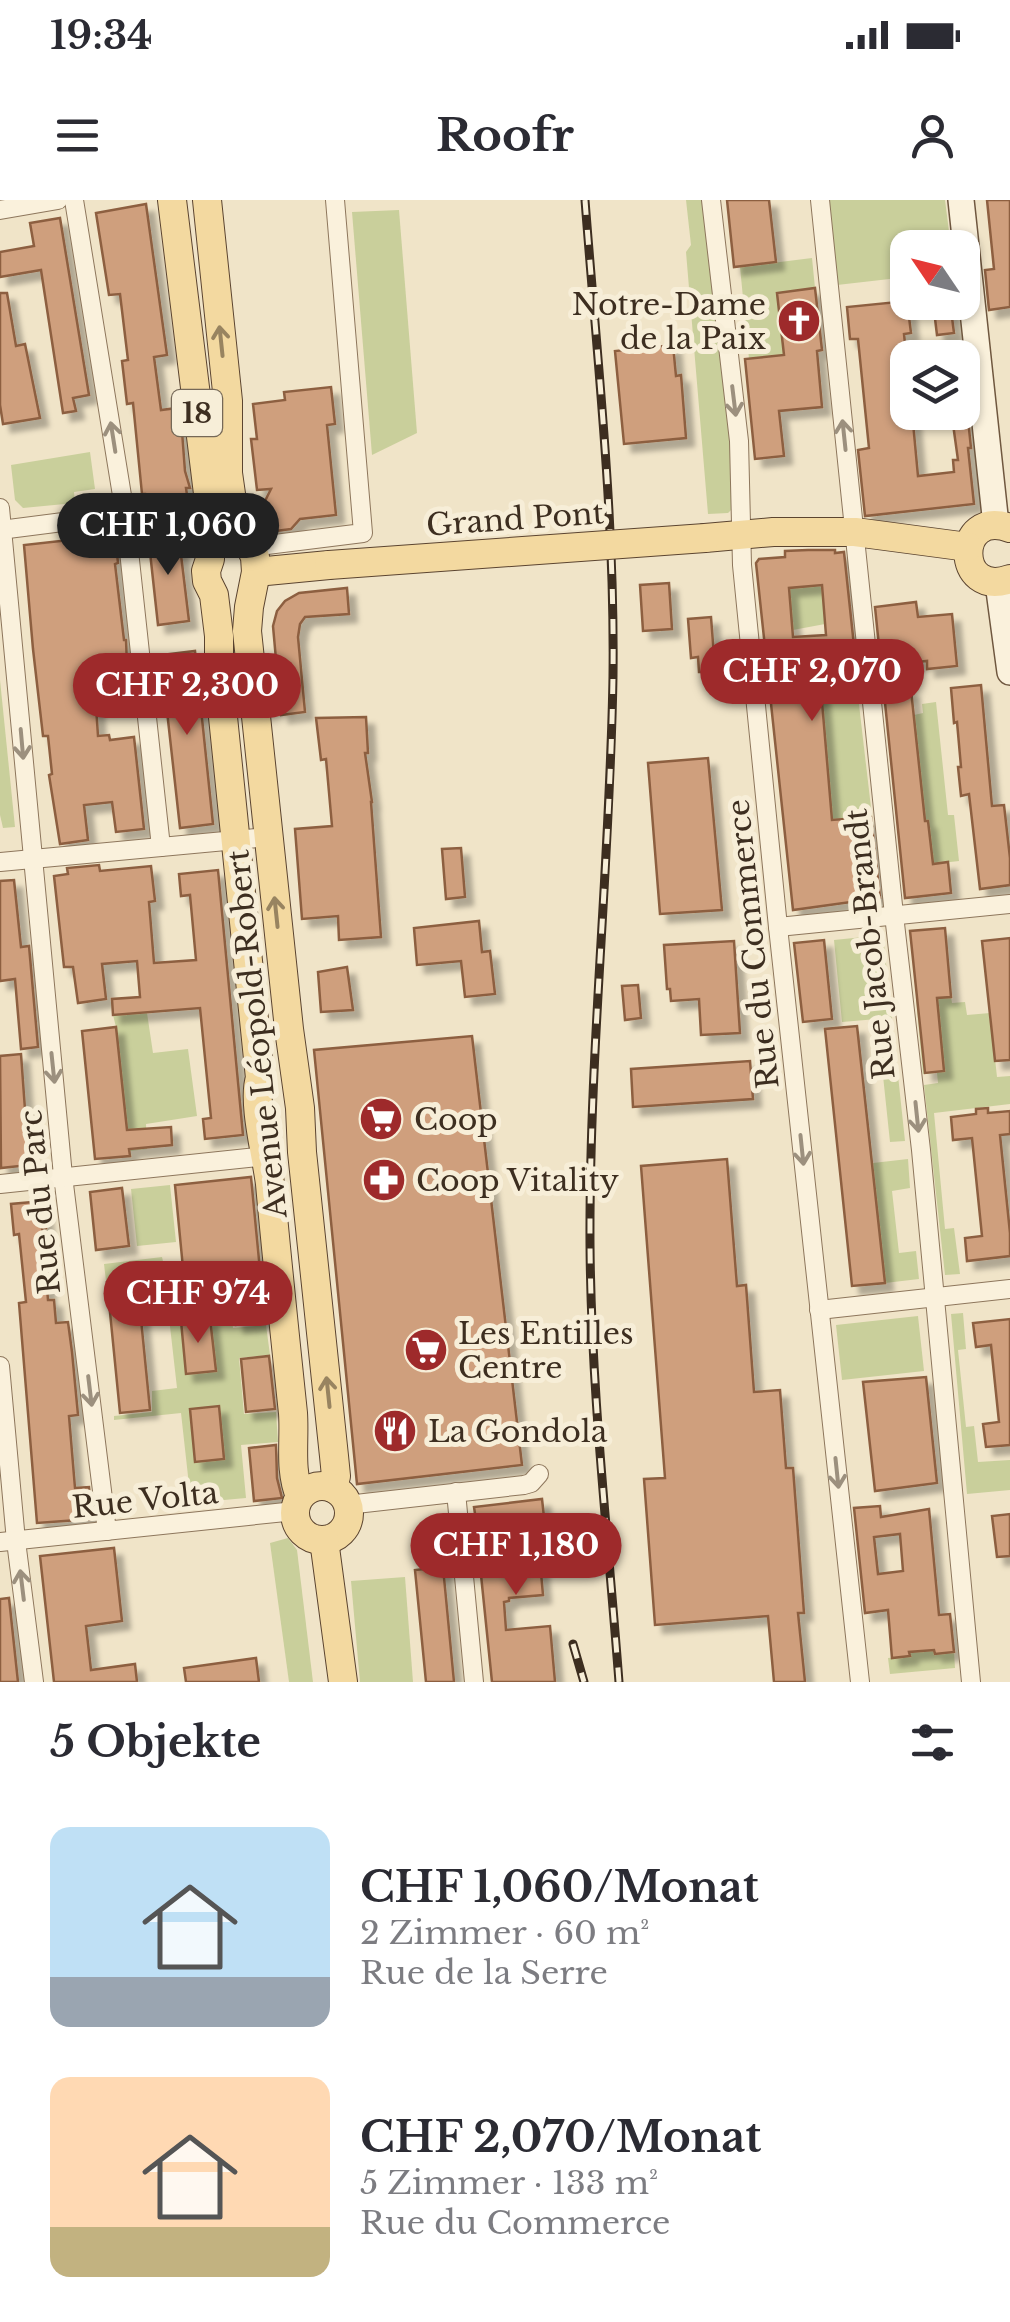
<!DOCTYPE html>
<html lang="de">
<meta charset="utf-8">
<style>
:root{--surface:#fff;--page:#f2f2f3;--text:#2b2b33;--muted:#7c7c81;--accent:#9e2a2b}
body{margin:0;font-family:"Libre Baskerville",serif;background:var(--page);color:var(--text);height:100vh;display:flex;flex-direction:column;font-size:38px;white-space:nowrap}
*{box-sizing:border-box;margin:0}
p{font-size:32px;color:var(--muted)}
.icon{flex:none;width:55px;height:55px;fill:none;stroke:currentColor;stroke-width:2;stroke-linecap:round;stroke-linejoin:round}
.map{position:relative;height:1482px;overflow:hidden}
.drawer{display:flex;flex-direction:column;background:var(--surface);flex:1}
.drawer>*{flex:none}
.needle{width:65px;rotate:305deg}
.tools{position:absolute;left:890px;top:30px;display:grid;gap:20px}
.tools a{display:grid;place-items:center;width:90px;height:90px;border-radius:20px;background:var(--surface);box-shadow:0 2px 8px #0004;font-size:50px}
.price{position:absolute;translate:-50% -85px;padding:0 22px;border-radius:35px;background:var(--accent);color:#fff;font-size:32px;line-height:65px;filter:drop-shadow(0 2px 5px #0008)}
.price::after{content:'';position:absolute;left:50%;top:60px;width:30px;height:22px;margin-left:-15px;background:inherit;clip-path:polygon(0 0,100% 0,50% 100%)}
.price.selected{background:#222;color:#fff}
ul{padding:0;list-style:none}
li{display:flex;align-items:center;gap:30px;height:250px;padding:0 50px}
li span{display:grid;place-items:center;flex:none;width:280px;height:200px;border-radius:20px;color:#555}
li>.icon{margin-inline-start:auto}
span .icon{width:120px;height:120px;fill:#fffc;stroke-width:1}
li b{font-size:42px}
h2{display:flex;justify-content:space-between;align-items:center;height:120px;padding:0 50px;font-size:42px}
.status{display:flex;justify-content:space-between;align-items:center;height:70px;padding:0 50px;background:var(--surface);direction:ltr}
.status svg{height:28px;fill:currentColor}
header{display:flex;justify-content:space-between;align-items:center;height:130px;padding:0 50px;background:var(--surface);font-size:45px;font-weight:800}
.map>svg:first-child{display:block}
.green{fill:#c9cf9b}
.building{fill:#cf9f7d;stroke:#8d5f41;stroke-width:2.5;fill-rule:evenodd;filter:url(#shadow)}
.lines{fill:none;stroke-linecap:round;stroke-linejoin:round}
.street-casing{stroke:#8d765c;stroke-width:20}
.secondary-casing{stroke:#6f573f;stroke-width:28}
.primary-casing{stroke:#5b4430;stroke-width:30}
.street{stroke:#faf1dc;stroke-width:18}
.secondary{stroke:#faf1dc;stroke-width:25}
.primary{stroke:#f3d9a0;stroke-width:28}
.rail-casing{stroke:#3d2e20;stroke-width:9}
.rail{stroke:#f7eed8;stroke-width:5;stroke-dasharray:15;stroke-linecap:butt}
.primary-bridge-casing{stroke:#5b4430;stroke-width:30;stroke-linecap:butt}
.primary-bridge{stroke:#f3d9a0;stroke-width:28}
.oneway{stroke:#988460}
.oneway2{stroke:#9c907e}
.labels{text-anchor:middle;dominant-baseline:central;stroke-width:10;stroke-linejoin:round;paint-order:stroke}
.shield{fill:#f7eed8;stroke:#756857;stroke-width:2.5}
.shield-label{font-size:28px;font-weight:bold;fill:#3d2e20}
.poi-label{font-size:30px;fill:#3d2e20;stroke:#f7eed8;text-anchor:start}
.street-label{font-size:30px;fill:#3d2e20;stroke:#f7eed8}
</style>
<div class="status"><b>19:34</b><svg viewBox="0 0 49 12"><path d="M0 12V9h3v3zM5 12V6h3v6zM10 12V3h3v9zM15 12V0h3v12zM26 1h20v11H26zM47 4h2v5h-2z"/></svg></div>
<header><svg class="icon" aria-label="menu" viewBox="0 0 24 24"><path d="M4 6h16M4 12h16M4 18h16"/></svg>Roofr<svg class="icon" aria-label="person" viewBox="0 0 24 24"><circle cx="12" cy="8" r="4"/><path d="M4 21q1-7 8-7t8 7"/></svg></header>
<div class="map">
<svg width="1010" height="1482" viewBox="0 0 1010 1482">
<defs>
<filter id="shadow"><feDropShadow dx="8" dy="8" stdDeviation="2.5" flood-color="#0004"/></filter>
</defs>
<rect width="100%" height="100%" fill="#f0e4c8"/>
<g class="green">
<path d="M 686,0 L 706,0 L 721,142 L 735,306 L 728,313 L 708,314 L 686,52 L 691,45 Z"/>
<path d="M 828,0 L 945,0 L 951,47 L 908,48 L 907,77 L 837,85 Z"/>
<path d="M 399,10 L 417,233 L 372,255 L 352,12 Z"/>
<path d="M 812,58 L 815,88 L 777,93 L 784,155 L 749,159 L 740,67 Z"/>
<path d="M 90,252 L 95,289 L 74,292 L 75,303 L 23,308 L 15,300 L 11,265 Z"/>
<path d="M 822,386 L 825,424 L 793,430 L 789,388 Z"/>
<path d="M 0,480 L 15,627 L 3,628 L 0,615 Z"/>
<path d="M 858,496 L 872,616 L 832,621 L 822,500 Z"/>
<path d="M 936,502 L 948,615 L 954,615 L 959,661 L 933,664 L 928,621 L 925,621 L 914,515 L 923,513 L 922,504 Z"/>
<path d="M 883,735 L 905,941 L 890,942 L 877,819 L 842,822 L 834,740 Z"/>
<path d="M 951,797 L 952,803 L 965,802 L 967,815 L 990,813 L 997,877 L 1010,876 L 1010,904 L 934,913 L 945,1029 L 954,1028 L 960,1074 L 945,1075 L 924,885 L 938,883 L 937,873 L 923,874 L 916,800 Z"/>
<path d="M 147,813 L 153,853 L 188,849 L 197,916 L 146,924 L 147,949 L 130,951 L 116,827 L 113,815 Z"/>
<path d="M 908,959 L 910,988 L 892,991 L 899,1053 L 916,1051 L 919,1079 L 885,1083 L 873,963 Z"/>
<path d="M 170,985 L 176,1042 L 137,1046 L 131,989 Z"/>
<path d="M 162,1057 L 165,1070 L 227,1065 L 233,1128 L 266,1125 L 270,1155 L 239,1158 L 244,1214 L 276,1212 L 278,1242 L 241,1245 L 246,1298 L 191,1303 L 181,1213 L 114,1220 L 114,1216 L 152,1212 L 152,1191 L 177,1188 L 166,1091 L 141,1094 L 138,1077 L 106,1081 L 104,1064 Z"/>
<path d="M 963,1113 L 966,1149 L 958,1150 L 966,1227 L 974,1226 L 978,1262 L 1010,1260 L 1010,1290 L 967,1294 L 951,1114 Z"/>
<path d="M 918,1116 L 924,1171 L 842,1180 L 836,1125 Z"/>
<path d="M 288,1338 L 297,1350 L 313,1482 L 289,1482 L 270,1343 Z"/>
<path d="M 405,1377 L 413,1482 L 360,1482 L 351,1381 Z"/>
<path d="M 934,1450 L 954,1452 L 955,1468 L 890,1474 L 888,1458 L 909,1456 L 909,1452 Z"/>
</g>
<g class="building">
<path d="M 727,0 L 769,0 L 776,62 L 734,67 Z"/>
<path d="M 987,0 L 1010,0 L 1010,107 L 989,110 L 985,70 L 994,69 Z"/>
<path d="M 146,4 L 167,155 L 154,157 L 161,210 L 177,208 L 178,218 L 181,218 L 185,271 L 190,288 L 186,288 L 187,295 L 145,299 L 145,294 L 142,294 L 133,203 L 127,204 L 122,161 L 128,160 L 120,94 L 109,95 L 96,13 Z"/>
<path d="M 60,18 L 89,195 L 73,198 L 76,211 L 63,213 L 41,70 L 0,77 L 0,52 L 34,46 L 30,23 Z"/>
<path d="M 815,88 L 822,150 L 817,151 L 822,207 L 779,211 L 784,256 L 755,259 L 745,159 L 784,155 L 777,93 Z"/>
<path d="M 0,93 L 7,93 L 16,146 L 25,144 L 40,218 L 3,224 L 0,205 Z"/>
<path d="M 907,101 L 911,133 L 904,134 L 908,172 L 908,212 L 912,212 L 918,276 L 954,272 L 953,260 L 958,260 L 953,224 L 959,220 L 968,219 L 971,248 L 968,248 L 974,304 L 865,316 L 858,250 L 869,248 L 858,139 L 850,139 L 847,107 Z"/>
<path d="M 933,102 L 950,102 L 954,133 L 937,135 Z"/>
<path d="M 673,145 L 676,176 L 681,175 L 686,238 L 624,244 L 615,151 Z"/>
<path d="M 331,187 L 335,224 L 327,225 L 336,315 L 300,319 L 291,329 L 276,331 L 265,322 L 262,315 L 262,307 L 271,289 L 257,290 L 251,239 L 257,239 L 253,204 L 285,200 L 284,192 Z"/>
<path d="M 178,330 L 189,421 L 158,425 L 148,334 Z"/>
<path d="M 115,335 L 118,363 L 115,364 L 124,440 L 126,440 L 128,489 L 131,489 L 132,504 L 96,506 L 98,536 L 109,535 L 110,540 L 134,537 L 144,629 L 116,632 L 112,602 L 84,605 L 88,640 L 60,644 L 49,575 L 52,574 L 48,536 L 43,536 L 33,449 L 24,345 Z"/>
<path d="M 808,350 L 835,350 L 835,353 L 844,352 L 857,474 L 820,478 L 832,620 L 871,617 L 880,698 L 793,710 L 756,363 L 759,359 L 785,357 L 785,351 ZM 822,385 L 826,435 L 793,437 L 789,388 Z"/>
<path d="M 669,383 L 672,429 L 643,431 L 640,385 Z"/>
<path d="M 347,388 L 349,414 L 305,417 L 300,424 L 298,437 L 305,512 L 281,515 L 273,426 L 277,411 L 285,401 L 299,393 Z"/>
<path d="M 916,402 L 918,417 L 952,414 L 957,466 L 927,469 L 927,461 L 881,466 L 875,407 Z"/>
<path d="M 711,417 L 714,456 L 711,456 L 712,472 L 699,472 L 698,457 L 691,458 L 688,419 Z"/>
<path d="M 195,451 L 213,624 L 180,628 L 167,511 L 162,512 L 161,489 L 165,489 L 161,455 Z"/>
<path d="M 981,485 L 992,606 L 1004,605 L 1010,658 L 1010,685 L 980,689 L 969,594 L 961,596 L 958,567 L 961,567 L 957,522 L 954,523 L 951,488 Z"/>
<path d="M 911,490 L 925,621 L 928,621 L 933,664 L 948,662 L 951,693 L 905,698 L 884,493 Z"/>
<path d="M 366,517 L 368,553 L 365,553 L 372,602 L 371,602 L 381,737 L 339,740 L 338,716 L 302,719 L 295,629 L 332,626 L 326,559 L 321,560 L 316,518 Z"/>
<path d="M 708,558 L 722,710 L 660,714 L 648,563 Z"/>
<path d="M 461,648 L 465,697 L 446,699 L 442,649 Z"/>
<path d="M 99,665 L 100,671 L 151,666 L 155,701 L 149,702 L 154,763 L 196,760 L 190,695 L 181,696 L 179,674 L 218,670 L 243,935 L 205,939 L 203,919 L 211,918 L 200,808 L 113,815 L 112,799 L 140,797 L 137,761 L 102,764 L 106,799 L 78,803 L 73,767 L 64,767 L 54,676 L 68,674 L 67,668 Z"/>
<path d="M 14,680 L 21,747 L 29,746 L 38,847 L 21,849 L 15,779 L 0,781 L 0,681 Z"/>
<path d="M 479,721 L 482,752 L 490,751 L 495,794 L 465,797 L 461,761 L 417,765 L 414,728 Z"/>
<path d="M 945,728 L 951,797 L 937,798 L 944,871 L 925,873 L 910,731 Z"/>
<path d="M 1010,738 L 1010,860 L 995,861 L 982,741 Z"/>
<path d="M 824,740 L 832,819 L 803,822 L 794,743 Z"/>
<path d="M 734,741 L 740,833 L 701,835 L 699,799 L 671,801 L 670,789 L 667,789 L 664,745 Z"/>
<path d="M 347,767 L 353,810 L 321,812 L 318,772 Z"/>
<path d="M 638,785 L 641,818 L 625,820 L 622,786 Z"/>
<path d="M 857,826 L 885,1083 L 852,1086 L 825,829 Z"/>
<path d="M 116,827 L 127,930 L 171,927 L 172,945 L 129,949 L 130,956 L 95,959 L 82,831 Z"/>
<path d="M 472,836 L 522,1265 L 357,1284 L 314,850 Z"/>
<path d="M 21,854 L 29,965 L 1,968 L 0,856 Z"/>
<path d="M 750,861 L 753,899 L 633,907 L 631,869 Z"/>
<path d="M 988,908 L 988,913 L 1010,911 L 1010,934 L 1000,935 L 1010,1033 L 1010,1056 L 967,1061 L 965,1038 L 982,1036 L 972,938 L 953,940 L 951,917 L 976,914 L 976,909 Z"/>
<path d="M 727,959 L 737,1086 L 746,1085 L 754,1192 L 780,1190 L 786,1268 L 793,1268 L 804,1413 L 798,1413 L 805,1482 L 774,1482 L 768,1416 L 655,1425 L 644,1279 L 665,1278 L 641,966 Z"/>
<path d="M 251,977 L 265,1122 L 236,1125 L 230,1063 L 183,1068 L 175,985 Z"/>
<path d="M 122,988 L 129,1046 L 96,1050 L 90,992 Z"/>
<path d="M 43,1001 L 46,1028 L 42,1028 L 48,1100 L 54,1100 L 56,1123 L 68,1122 L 72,1152 L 78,1215 L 69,1216 L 75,1288 L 89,1287 L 92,1319 L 37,1323 L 19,1103 L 26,1102 L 19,1034 L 14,1035 L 11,1004 Z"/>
<path d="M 137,1079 L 150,1210 L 120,1213 L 107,1082 Z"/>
<path d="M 210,1118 L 216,1171 L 186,1174 L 181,1121 Z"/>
<path d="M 1010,1119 L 1010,1245 L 986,1247 L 983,1224 L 999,1222 L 991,1145 L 976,1147 L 973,1123 Z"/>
<path d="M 269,1156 L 275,1209 L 246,1212 L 241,1159 Z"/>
<path d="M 926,1177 L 937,1283 L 875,1291 L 863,1182 Z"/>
<path d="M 219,1206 L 224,1259 L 195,1262 L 190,1209 Z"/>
<path d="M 276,1245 L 277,1278 L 282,1298 L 254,1301 L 249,1248 Z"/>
<path d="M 542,1299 L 545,1326 L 537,1327 L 543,1395 L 509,1398 L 509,1401 L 504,1402 L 506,1430 L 550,1426 L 555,1482 L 492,1482 L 481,1375 L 526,1370 L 522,1329 L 478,1334 L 474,1307 Z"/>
<path d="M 880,1306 L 881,1317 L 929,1309 L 939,1415 L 950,1414 L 954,1452 L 935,1454 L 934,1450 L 909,1452 L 910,1456 L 892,1458 L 888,1410 L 865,1413 L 854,1308 ZM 900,1334 L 903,1371 L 878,1374 L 874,1337 Z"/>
<path d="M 1010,1314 L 1010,1356 L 997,1357 L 992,1316 Z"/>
<path d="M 114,1348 L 122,1421 L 86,1426 L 91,1470 L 135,1464 L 137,1482 L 54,1482 L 40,1356 Z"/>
<path d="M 443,1367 L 454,1482 L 426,1482 L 415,1370 Z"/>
<path d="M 9,1398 L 18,1482 L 0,1482 L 0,1399 Z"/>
<path d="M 256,1458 L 259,1482 L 186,1482 L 184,1468 Z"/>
</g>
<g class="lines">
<g class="street-casing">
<g id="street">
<path d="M 74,0 L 125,314 L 161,647"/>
<path d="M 711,0 L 739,241 L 742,365 L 778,727 L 860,1482"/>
<path d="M 820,0 L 894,715 L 921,950 L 971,1482"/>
<path d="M 0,10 L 58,0"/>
<path d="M 0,308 L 63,976 L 107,1331"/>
<path d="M 0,330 L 125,314"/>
<path d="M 251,347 L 363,333 L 335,0"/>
<path d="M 0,662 L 268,637"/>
<path d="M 778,727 L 1010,704"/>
<path d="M 0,984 L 267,956"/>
<path d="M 819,1110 L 1010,1089"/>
<path d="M 0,1166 L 16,1341 L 34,1482"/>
<path d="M 456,1292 L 474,1482"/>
<path d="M 347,1305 L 524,1285 L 531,1283 L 539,1274"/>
<path d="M 0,1342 L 295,1311"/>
</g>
</g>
<g class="secondary-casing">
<g id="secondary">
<path d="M 961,0 L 996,325"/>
<path d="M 998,383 L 1010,472"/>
</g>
</g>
<g class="primary-casing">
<g id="primary">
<path d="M 172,0 L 211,318 L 210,359 L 206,371 L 207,381 L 214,395 L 219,436 L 219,478 L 260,878 C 252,901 267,958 270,984 C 277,1061 285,1137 293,1213 C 295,1241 289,1270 300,1296"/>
<path d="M 207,0 L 228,201 L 228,273 L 233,308 L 255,357 L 256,372 L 249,407 L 247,431 L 289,829 L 300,908 L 302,952 L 334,1256 L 336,1276 L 333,1288"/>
<path d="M 1010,328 C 954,308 955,399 1010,379"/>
<path d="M 705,338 L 773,332 L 855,332 L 968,347"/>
<path d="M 256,372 L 329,365"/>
<circle cx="322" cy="1313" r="27"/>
<path d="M 324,1340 L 343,1482"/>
</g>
</g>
<use href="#street" class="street"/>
<use href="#secondary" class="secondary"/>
<use href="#primary" class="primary"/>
<g class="rail-casing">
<g id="rail">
<path d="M 585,0 C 597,158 615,317 613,476 C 610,665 589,854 590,1044 C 591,1190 608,1336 619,1482"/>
<path d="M 573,1444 L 584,1482"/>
</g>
</g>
<use href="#rail" class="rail"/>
<g class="primary-bridge-casing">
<path id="primary-bridge" d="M 329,365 L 705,338"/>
</g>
<use href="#primary-bridge" class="primary-bridge"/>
</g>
<defs><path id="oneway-shaft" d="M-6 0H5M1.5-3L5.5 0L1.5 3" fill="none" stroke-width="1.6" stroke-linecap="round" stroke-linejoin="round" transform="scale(2.5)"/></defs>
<g class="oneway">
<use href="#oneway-shaft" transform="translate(221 141) rotate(-96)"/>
<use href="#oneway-shaft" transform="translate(276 712) rotate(-96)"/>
<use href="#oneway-shaft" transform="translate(328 1192) rotate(-96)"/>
</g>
<g class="oneway2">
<use href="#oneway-shaft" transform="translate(734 201) rotate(83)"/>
<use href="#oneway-shaft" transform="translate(844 235) rotate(-96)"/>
<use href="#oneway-shaft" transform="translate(113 237) rotate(-99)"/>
<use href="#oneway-shaft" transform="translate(22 544) rotate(85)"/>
<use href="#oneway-shaft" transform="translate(53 868) rotate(84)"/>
<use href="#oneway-shaft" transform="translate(917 917) rotate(84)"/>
<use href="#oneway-shaft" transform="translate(802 950) rotate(84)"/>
<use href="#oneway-shaft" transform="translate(90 1191) rotate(83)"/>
<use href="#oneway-shaft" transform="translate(837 1273) rotate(84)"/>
<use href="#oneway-shaft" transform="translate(22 1385) rotate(-97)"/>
</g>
<defs>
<g id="church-disc" transform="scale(2.25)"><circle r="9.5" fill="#9e2a2b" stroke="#f7eed8"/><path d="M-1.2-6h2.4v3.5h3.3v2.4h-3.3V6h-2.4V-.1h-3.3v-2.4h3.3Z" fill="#fff"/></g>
<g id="supermarket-disc" transform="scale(2.25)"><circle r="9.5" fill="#9e2a2b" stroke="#f7eed8"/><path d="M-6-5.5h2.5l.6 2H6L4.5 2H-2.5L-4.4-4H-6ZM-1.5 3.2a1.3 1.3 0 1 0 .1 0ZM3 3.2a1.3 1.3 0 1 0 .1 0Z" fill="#fff"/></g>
<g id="pharmacy-disc" transform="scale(2.25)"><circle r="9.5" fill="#9e2a2b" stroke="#f7eed8"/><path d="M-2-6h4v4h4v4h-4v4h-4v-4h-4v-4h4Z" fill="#fff"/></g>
<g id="restaurant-disc" transform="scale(2.25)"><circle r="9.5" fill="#9e2a2b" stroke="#f7eed8"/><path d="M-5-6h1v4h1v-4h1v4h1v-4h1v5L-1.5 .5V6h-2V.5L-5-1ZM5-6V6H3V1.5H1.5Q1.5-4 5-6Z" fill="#fff"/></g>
</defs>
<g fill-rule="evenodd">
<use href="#church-disc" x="799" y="121"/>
<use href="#supermarket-disc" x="381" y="919"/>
<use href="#pharmacy-disc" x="384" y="980"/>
<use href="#supermarket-disc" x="426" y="1150"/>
<use href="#restaurant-disc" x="395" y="1231"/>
</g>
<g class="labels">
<rect class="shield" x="172" y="190" width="50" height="46" rx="8"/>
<g class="shield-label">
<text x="197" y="213">18</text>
</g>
<g class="poi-label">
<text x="766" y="104" text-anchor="end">Notre-Dame<tspan x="766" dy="34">de la Paix</tspan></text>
<text x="414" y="919">Coop</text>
<text x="416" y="980">Coop Vitality</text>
<text x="458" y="1133">Les Entilles<tspan x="458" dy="34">Centre</tspan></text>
<text x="428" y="1231">La Gondola</text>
</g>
<g class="street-label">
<text transform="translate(515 319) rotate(-4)">Grand Pont</text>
<text transform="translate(753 744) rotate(-96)">Rue du Commerce</text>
<text transform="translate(870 744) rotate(-96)">Rue Jacob-Brandt</text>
<text transform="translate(257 834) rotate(-96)">Avenue Léopold-Robert</text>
<text transform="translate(40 1002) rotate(-96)">Rue du Parc</text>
<text transform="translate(145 1300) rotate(-6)">Rue Volta</text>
</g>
</g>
</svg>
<div class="tools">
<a><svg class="needle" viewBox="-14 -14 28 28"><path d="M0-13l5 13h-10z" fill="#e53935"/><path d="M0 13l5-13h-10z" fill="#7c7c81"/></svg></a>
<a><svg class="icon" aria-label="layers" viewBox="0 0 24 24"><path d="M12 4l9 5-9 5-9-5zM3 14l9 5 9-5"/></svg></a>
</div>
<b class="price selected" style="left:168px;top:378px">CHF 1,060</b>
<b class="price" style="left:812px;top:524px">CHF 2,070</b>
<b class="price" style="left:187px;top:538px">CHF 2,300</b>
<b class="price" style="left:198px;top:1146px">CHF 974</b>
<b class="price" style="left:516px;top:1398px">CHF 1,180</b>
</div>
<section class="drawer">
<h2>5 Objekte<svg class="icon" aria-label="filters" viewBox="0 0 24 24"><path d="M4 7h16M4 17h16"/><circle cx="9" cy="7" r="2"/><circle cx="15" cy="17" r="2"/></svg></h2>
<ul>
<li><span style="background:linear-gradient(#bfe0f5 75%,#9aa5b1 0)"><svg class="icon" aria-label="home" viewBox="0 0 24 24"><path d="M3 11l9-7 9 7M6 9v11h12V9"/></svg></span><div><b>CHF 1,060/Monat</b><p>2 Zimmer · 60 m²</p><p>Rue de la Serre</p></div></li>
<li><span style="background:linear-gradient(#ffd9b3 75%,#c2b280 0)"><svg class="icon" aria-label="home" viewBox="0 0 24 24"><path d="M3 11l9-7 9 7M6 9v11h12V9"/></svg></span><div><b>CHF 2,070/Monat</b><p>5 Zimmer · 133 m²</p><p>Rue du Commerce</p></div></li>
</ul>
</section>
